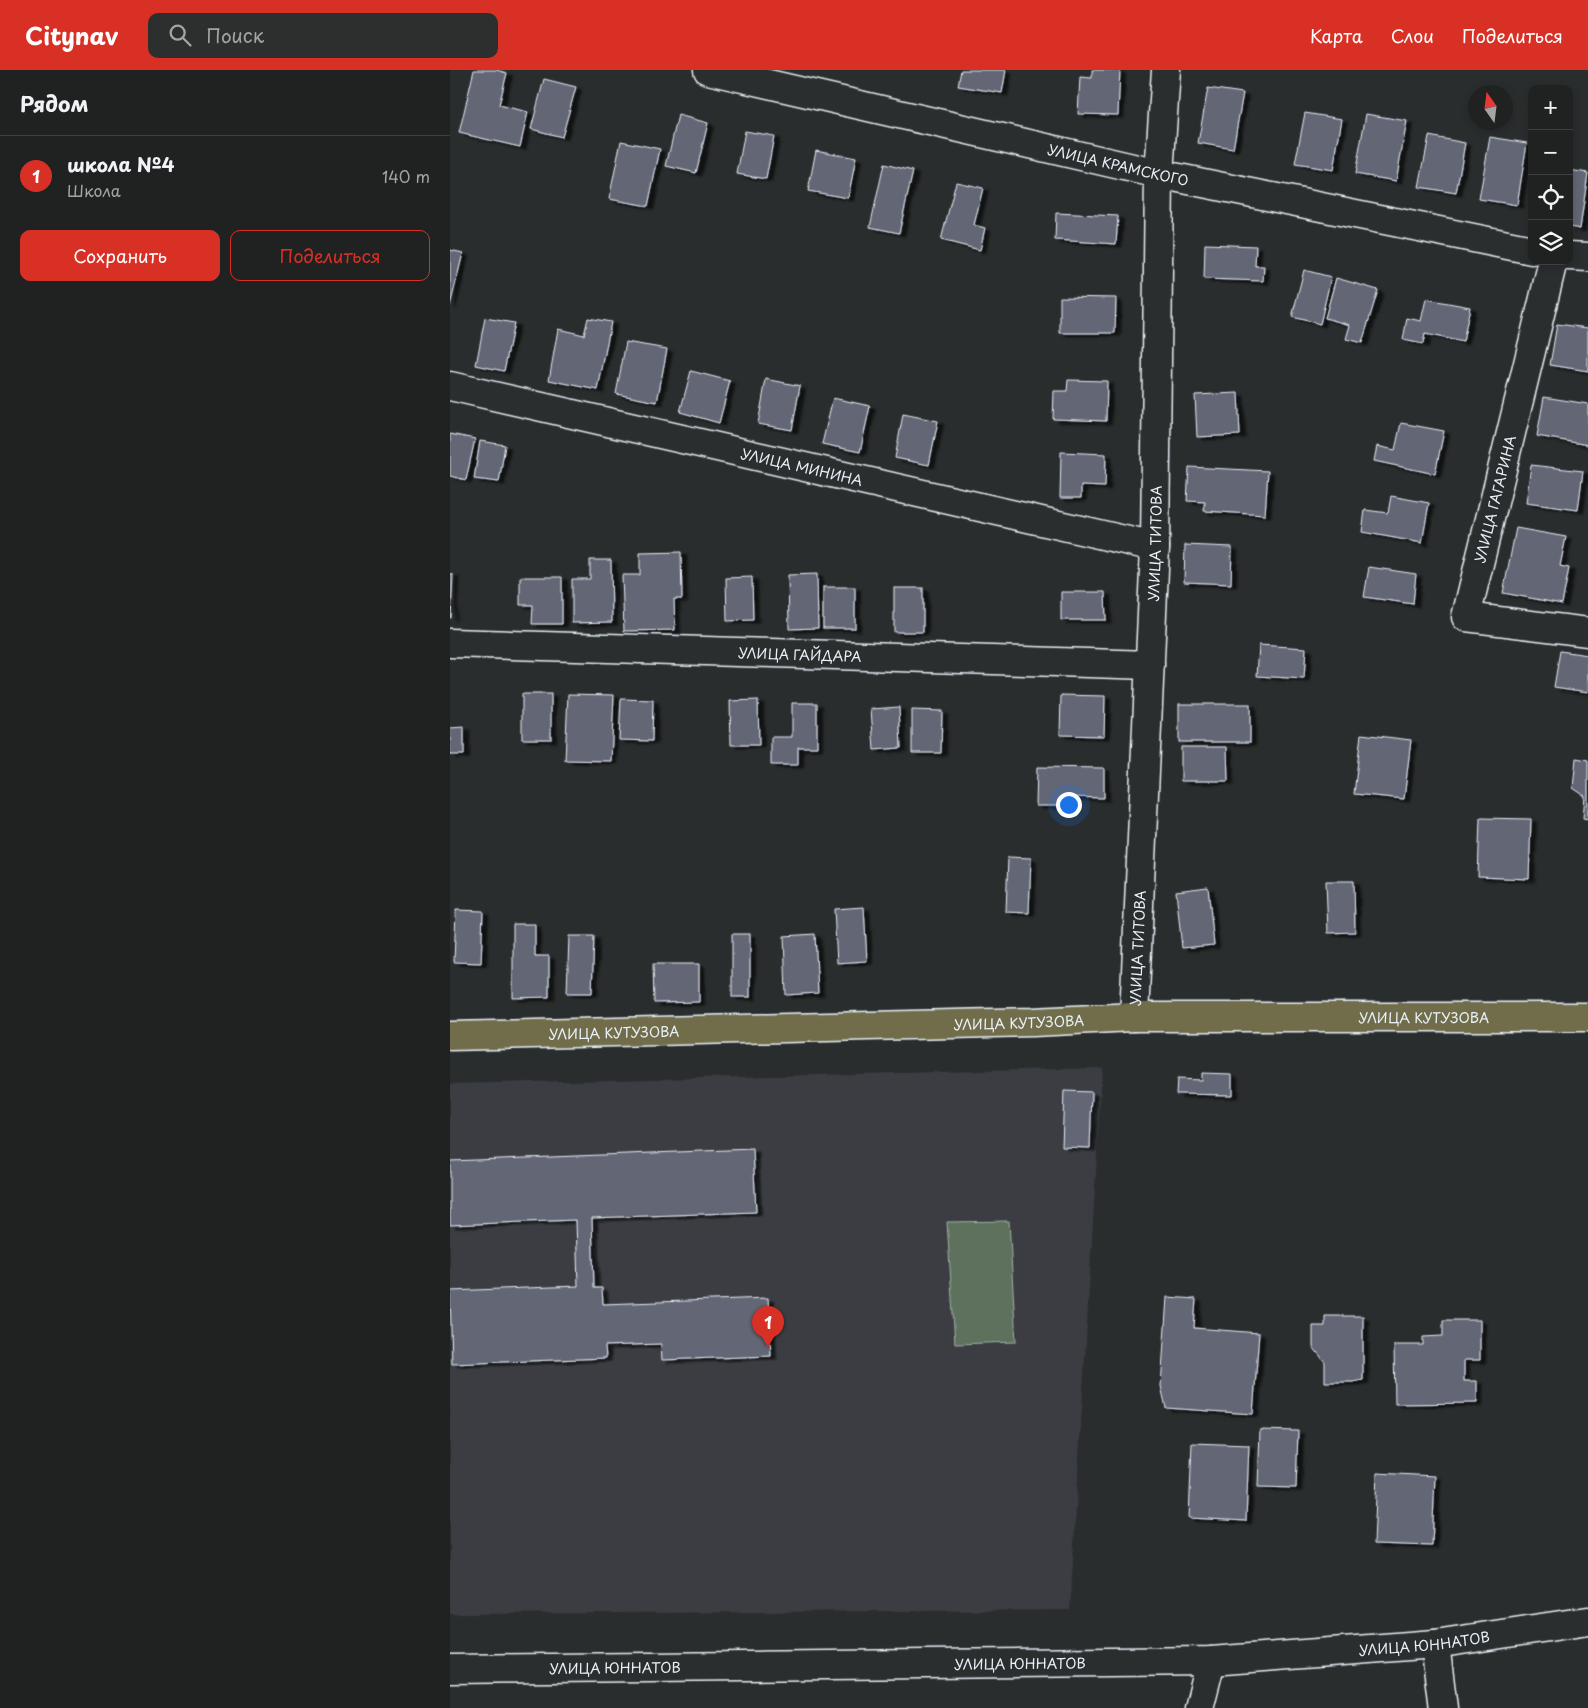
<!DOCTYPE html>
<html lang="ru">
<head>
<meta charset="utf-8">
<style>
	:root { --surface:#202222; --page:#2d2f2f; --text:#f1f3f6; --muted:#a2a4a5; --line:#3d3f40; --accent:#d93025 }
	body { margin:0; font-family:"Playpen Sans",sans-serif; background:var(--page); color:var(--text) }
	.controls { position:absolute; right:15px; top:15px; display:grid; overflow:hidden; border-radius:10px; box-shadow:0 2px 8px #0003 }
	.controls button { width:45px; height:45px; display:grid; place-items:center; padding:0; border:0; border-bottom:1px solid var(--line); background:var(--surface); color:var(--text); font:25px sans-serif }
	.compass { position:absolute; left:1018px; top:15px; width:45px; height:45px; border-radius:50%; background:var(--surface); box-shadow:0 2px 8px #0003; rotate:346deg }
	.you { position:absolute; left:618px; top:734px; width:18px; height:18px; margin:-12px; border:4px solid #fff; border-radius:50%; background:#1a73e8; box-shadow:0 0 0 8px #1a73e833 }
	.badge { display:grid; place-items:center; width:32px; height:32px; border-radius:50%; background:var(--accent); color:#fff; font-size:16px; font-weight:700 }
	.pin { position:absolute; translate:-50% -41px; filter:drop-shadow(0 1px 2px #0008) }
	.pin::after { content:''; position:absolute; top:26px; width:18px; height:15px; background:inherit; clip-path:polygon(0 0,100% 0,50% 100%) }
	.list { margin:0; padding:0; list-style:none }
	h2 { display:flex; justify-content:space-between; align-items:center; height:65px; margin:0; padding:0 20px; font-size:21px }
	h2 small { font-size:16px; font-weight:400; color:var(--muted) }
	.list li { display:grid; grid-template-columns:32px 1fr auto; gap:15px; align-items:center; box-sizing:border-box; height:80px; padding:0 20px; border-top:1px solid var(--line) }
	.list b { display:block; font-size:19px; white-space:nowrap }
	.list p { margin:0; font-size:16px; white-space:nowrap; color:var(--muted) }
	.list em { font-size:16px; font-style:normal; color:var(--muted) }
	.actions { display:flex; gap:10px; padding:15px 20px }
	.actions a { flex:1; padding:11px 0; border:1px solid var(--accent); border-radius:10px; text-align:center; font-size:18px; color:var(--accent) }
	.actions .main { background:var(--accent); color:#fff }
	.icon { flex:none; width:28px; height:28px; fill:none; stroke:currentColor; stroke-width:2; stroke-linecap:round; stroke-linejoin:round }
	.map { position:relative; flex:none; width:1138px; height:1638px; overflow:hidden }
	header { display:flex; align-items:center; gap:30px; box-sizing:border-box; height:70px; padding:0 25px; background:var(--accent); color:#fff }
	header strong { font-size:24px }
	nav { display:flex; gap:28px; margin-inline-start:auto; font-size:18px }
	.search { width:350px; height:45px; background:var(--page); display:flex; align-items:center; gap:12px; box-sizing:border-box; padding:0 18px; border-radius:10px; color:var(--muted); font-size:19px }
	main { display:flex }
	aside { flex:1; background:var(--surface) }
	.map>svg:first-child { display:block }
	.built { fill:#3b3e43 }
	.green { fill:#5d715b; stroke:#a2b1aa }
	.building { fill:#646675; stroke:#e8f1f8; filter:url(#shadow) }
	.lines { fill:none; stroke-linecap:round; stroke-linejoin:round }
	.minor-casing { stroke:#e8f1f8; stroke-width:31 }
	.major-casing { stroke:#e8f1f8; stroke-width:31 }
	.minor { stroke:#2a2d2e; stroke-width:28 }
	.major { stroke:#716d4b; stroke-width:28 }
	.labels { text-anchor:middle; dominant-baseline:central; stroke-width:4.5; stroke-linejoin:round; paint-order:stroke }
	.street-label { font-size:14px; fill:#e8f1f8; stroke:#2a2d2e }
</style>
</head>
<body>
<header>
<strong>Citynav</strong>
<div class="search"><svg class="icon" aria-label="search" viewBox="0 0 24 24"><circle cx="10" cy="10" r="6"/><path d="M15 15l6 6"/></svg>Поиск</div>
<nav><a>Карта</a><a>Слои</a><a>Поделиться</a></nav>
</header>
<main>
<aside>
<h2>Рядом<small></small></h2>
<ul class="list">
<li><span class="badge">1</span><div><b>школа №4</b><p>Школа</p></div><em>140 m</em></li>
</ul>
<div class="actions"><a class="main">Сохранить</a><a>Поделиться</a></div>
</aside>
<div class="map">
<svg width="1138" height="1638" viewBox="0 0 1138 1638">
	<defs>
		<filter id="shadow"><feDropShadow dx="5.5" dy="3" stdDeviation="1" flood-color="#0009"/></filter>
	</defs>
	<rect width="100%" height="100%" fill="#2a2d2e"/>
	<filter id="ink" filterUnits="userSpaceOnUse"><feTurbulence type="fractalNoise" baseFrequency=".02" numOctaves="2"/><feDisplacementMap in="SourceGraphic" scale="10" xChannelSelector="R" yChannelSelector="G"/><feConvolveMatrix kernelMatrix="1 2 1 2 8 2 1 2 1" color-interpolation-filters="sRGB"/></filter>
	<g filter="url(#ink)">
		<polygon class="built" points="652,998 620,1540 0,1544 0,1014"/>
		<polygon class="green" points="559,1151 566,1272 505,1274 497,1152"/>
		<g class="building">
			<polygon points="24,0 46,0 57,3 49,35 78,42 70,77 9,63"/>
			<polygon points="511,0 556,0 552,23 508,16"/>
			<polygon points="642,0 670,0 668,45 628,44 630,7 642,8"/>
			<polygon points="94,9 126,17 112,67 81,59"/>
			<polygon points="758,18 793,23 783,79 748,73"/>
			<polygon points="855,43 892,49 883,100 845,94"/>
			<polygon points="916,44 957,51 946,111 905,104"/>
			<polygon points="228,45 258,53 246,103 216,96"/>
			<polygon points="295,61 324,66 316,109 287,104"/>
			<polygon points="979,66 1015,73 1006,123 969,117"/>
			<polygon points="1040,67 1077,73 1067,135 1029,129"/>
			<polygon points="171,71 210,79 198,136 159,129"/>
			<polygon points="366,80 406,88 398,128 358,121"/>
			<polygon points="434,94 463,101 449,163 420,157"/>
			<polygon points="1119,100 1138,103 1130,159 1119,157"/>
			<polygon points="506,112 533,118 524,155 535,158 530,180 491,170"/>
			<polygon points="606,143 668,146 666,174 605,170"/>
			<polygon points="755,174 806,176 805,196 814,196 813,211 754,209"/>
			<polygon points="0,180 13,183 0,236"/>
			<polygon points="854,200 881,207 870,254 842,247"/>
			<polygon points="886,208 928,220 912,273 896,269 900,255 875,248"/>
			<polygon points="610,227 666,228 665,263 610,263"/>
			<polygon points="976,229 1020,237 1013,272 975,264 973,274 953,270 957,248 971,251"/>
			<polygon points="35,248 64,253 54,301 26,295"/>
			<polygon points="138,248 161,252 148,320 99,310 108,259 134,265"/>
			<polygon points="1107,254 1138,258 1138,301 1100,295"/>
			<polygon points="176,272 217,279 207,332 166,324"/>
			<polygon points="241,301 280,311 269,353 230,342"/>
			<polygon points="316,309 350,316 342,360 308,354"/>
			<polygon points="618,310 657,311 656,351 603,349 604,321 617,321"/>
			<polygon points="788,323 790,365 747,367 745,325"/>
			<polygon points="1094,327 1138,334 1138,375 1087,366"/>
			<polygon points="383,328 420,336 410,382 372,374"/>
			<polygon points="453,344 488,351 479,395 445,388"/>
			<polygon points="951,353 994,361 985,404 924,391 927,376 945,380"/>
			<polygon points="0,364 25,369 16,410 0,406"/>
			<polygon points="30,371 55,375 49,412 24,409"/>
			<polygon points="611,382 656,384 655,417 631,416 631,428 610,428"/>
			<polygon points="1081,395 1133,401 1128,440 1076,433"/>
			<polygon points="739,397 818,401 815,445 754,441 755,432 737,431"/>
			<polygon points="941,426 979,433 972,473 912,462 915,440 938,443"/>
			<polygon points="1066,458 1116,467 1110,496 1119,498 1112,534 1053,523"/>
			<polygon points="735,475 782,477 781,514 734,512"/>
			<polygon points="231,482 232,529 224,529 225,560 174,561 172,505 190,505 190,483"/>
			<polygon points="140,490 161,490 162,552 122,553 122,509 140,509"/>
			<polygon points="919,497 966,504 963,534 914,527"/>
			<polygon points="0,504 3,504 1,548 0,548"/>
			<polygon points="367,504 368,558 339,559 338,505"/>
			<polygon points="70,507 112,507 112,554 82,554 83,535 70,535"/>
			<polygon points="302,507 303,550 277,551 276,508"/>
			<rect x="373" y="517" width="32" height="41"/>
			<rect x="444" y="518" width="29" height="44"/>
			<polygon points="611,522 655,522 656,550 611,550"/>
			<polygon points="809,575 856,578 854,609 807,606"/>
			<polygon points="1110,581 1138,585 1138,622 1104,617"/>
			<rect x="72" y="624" width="29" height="45"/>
			<polygon points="118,624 164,625 161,691 115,690"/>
			<polygon points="611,625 655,626 654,666 610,665"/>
			<polygon points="171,629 203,630 202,671 169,670"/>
			<polygon points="308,630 309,675 281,675 280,631"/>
			<polygon points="342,633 367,633 367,677 348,677 348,695 321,695 321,667 342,667"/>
			<rect x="729" y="634" width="71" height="38"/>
			<polygon points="449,637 451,678 424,680 421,639"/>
			<polygon points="462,640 492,641 491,683 462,683"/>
			<polygon points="14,657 14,685 0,685 0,658"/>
			<polygon points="911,664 961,670 954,729 904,724"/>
			<polygon points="731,677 777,677 778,711 731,711"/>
			<polygon points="1126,688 1138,690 1138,749 1133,748 1135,726 1123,718"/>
			<polygon points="587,697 654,698 654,728 617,727 617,736 586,736"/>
			<polygon points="1030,748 1081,749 1079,809 1028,807"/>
			<polygon points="558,787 581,788 579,843 556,842"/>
			<polygon points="876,811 904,811 905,862 878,863"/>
			<polygon points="758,817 764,875 732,878 726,821"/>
			<polygon points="414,837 417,891 387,893 384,839"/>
			<polygon points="6,840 33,841 31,893 4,892"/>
			<polygon points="63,854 85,854 85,886 99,886 99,927 63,928"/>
			<rect x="282" y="864" width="18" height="63"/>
			<polygon points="365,864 368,923 336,925 334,866"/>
			<polygon points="119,866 144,866 142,923 117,923"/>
			<polygon points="203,894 249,894 249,932 204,933"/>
			<polygon points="751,1003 782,1004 782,1025 726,1024 727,1009 751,1010"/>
			<polygon points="614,1021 642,1022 640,1078 612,1077"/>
			<polygon points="303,1079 306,1142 142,1148 144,1218 152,1218 153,1234 318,1228 321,1286 212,1290 211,1274 155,1276 156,1288 2,1294 0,1221 128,1216 126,1150 0,1155 0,1091"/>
			<polygon points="717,1227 746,1229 744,1258 809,1263 803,1344 716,1338 711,1316"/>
			<polygon points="875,1246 913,1246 913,1310 903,1312 875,1312 875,1292 863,1277 863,1256 875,1256"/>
			<polygon points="993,1250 1030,1250 1030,1290 1014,1290 1014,1311 1027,1311 1027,1333 945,1334 944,1275 973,1275 973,1267 993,1266"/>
			<polygon points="810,1360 848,1361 846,1418 808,1417"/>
			<polygon points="742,1373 799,1375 796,1451 739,1448"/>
			<polygon points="927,1403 985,1406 982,1476 924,1474"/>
		</g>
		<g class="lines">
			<g class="minor-casing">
				<g id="minor">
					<path id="s1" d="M258,0L709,104L1082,180"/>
					<polyline points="1119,186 1138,187"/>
					<polyline points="1103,191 1016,547 1138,562"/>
					<path id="s2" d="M0,316L705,477"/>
					<path id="s3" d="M0,573L700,595"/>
					<path id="s4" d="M684,947L705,477L709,104L716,0"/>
					<polyline points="985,1574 993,1638"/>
					<path id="s5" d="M0,1599L761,1591L985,1574L1138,1551"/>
					<polyline points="749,1638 761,1591"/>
				</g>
			</g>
			<g class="major-casing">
				<g id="major">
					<path id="s6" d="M0,966L583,952L684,947H1138"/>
				</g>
			</g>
			<use href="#minor" class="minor"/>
			<use href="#major" class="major"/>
		</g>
	</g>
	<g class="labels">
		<g class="street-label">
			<text stroke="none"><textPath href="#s1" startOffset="421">УЛИЦА КРАМСКОГО</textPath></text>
			<text stroke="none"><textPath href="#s2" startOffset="361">УЛИЦА МИНИНА</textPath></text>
			<text transform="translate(1045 429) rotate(-76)">УЛИЦА ГАГАРИНА</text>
			<text stroke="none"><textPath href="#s4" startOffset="474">УЛИЦА ТИТОВА</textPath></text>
			<text stroke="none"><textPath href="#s3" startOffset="350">УЛИЦА ГАЙДАРА</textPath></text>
			<text stroke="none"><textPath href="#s4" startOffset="69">УЛИЦА ТИТОВА</textPath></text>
			<text stroke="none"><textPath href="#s6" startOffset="974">УЛИЦА КУТУЗОВА</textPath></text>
			<text stroke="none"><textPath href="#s6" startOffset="569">УЛИЦА КУТУЗОВА</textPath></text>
			<text stroke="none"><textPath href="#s6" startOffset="164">УЛИЦА КУТУЗОВА</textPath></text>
			<text stroke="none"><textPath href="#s5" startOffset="975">УЛИЦА ЮННАТОВ</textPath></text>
			<text stroke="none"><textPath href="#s5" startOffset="570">УЛИЦА ЮННАТОВ</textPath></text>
			<text stroke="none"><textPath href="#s5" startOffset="165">УЛИЦА ЮННАТОВ</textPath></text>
		</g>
	</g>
</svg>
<div class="controls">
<button>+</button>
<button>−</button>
<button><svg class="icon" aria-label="locate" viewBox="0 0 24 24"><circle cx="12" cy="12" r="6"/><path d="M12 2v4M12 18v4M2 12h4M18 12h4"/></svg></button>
<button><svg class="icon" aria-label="layers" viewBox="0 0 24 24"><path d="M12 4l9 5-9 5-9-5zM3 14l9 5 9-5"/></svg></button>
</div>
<svg class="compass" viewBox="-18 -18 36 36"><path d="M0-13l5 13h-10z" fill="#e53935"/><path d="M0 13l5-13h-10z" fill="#a2a4a5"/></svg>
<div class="you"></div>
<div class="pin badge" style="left:318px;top:1277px">1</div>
</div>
</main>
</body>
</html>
